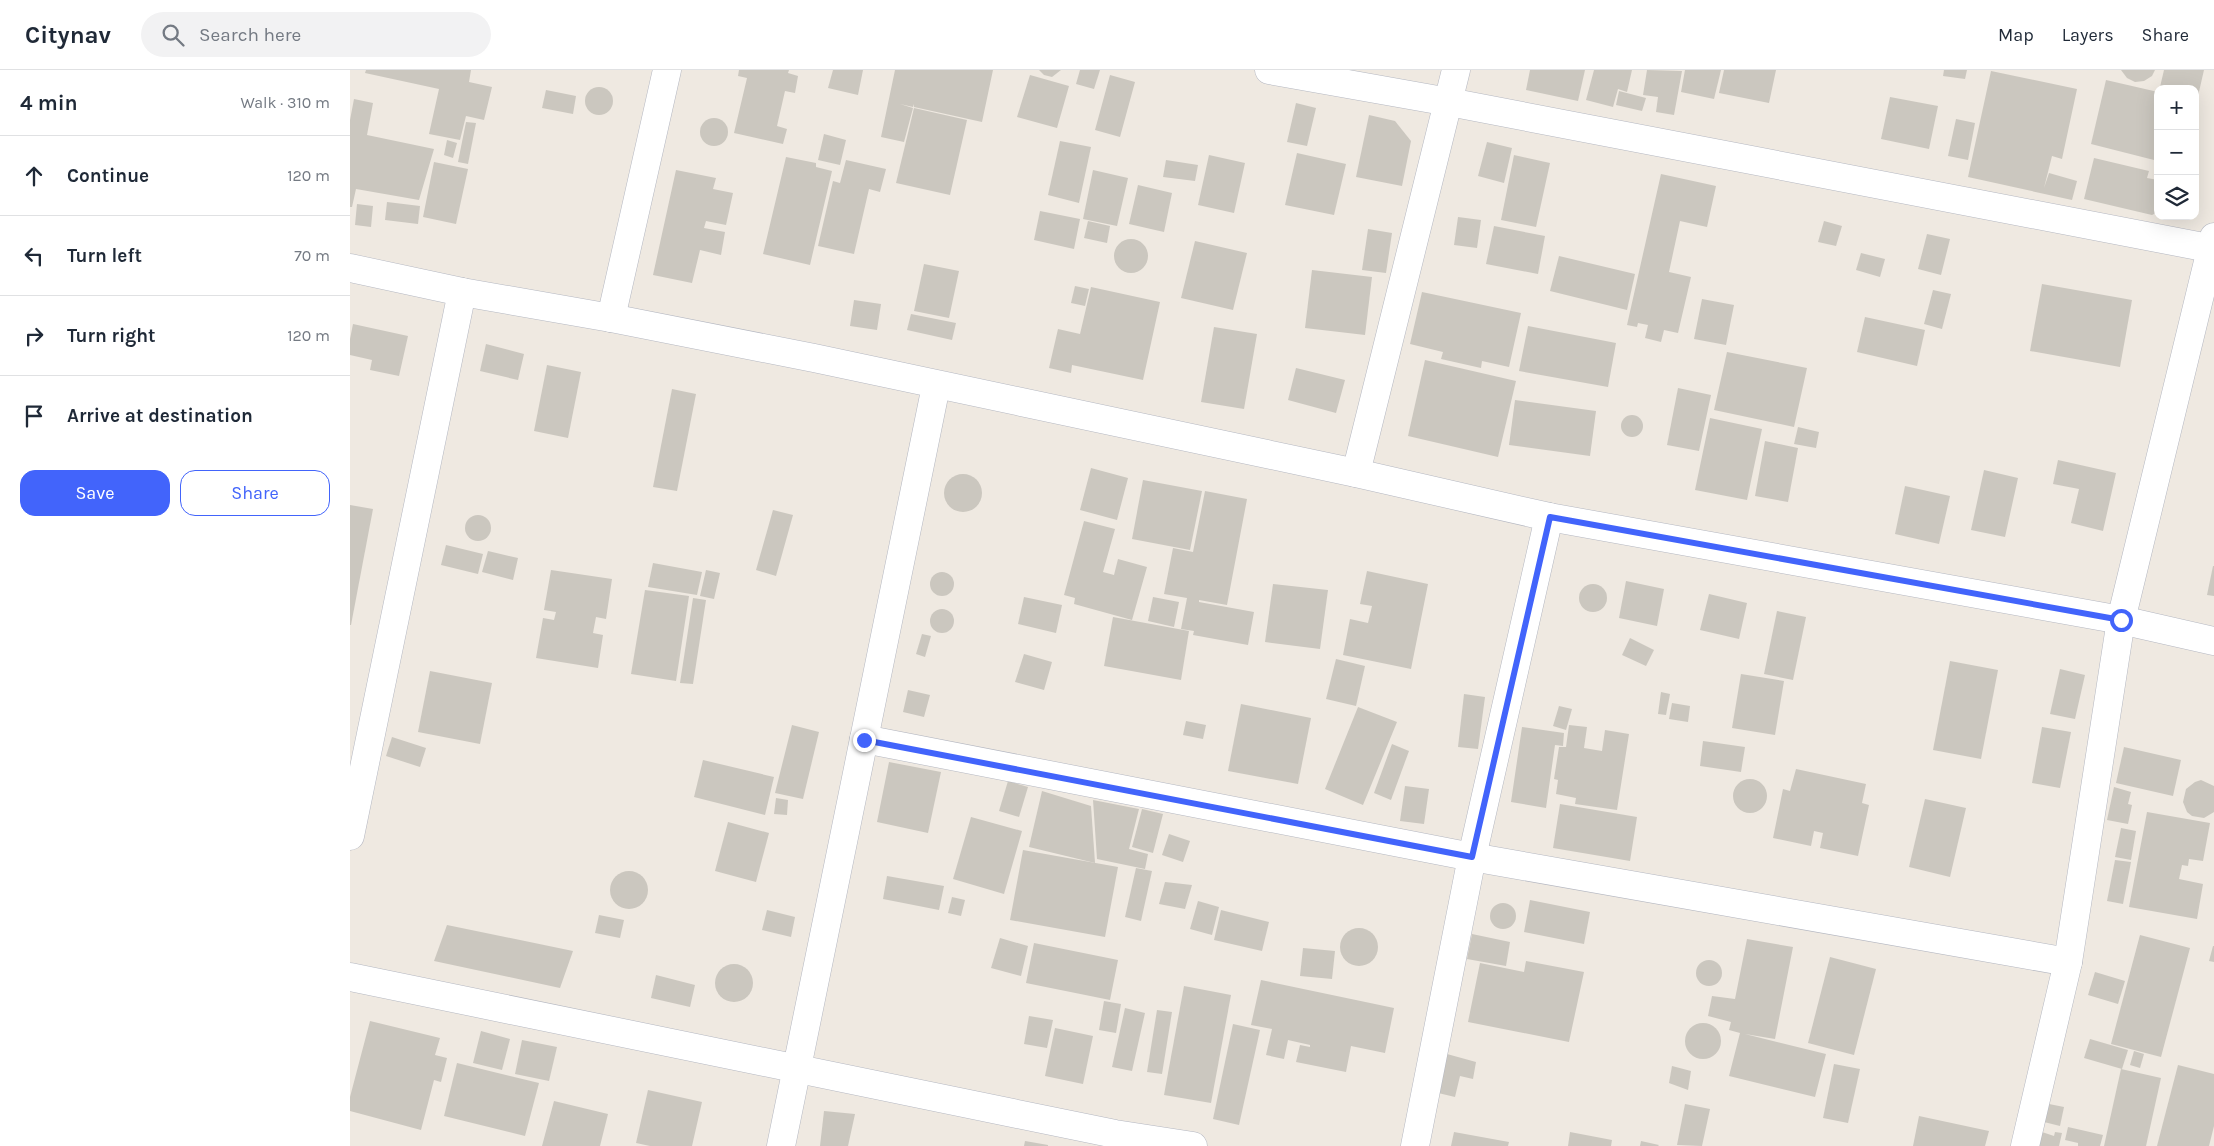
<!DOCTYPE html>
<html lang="en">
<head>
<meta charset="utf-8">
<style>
	:root { --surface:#fff; --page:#f2f2f3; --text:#1f2937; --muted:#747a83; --line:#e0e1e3; --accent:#4264fb }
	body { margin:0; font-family:Karla,sans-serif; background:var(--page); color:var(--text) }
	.controls { position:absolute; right:15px; top:15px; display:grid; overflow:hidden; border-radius:10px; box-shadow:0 5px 20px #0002 }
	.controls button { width:45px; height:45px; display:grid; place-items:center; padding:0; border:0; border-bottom:1px solid var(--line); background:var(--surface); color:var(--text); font:25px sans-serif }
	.stop { position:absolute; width:15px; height:15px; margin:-11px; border:4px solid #4264fb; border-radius:50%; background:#fff }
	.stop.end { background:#4264fb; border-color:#fff; box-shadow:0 1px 5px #0008 }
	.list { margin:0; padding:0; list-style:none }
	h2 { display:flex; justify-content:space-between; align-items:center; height:65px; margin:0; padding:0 20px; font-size:21px }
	h2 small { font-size:16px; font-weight:400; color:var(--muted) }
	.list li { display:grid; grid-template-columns:32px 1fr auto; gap:15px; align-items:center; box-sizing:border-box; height:80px; padding:0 20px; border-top:1px solid var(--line) }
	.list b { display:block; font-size:19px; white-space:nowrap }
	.list em { font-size:16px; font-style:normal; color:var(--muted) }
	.actions { display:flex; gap:10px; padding:15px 20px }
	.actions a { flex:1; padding:11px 0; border:1px solid var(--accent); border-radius:15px; text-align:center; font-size:18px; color:var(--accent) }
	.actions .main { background:var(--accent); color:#fff }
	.icon { flex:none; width:28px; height:28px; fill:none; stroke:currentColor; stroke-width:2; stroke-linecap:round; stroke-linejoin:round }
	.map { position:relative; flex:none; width:1864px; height:1076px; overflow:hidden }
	header { display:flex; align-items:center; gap:30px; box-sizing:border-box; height:70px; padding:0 25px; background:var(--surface); border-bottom:1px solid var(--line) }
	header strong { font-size:24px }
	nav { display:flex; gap:28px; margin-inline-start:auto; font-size:18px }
	.search { width:350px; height:45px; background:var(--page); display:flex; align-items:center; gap:12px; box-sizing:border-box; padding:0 18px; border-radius:28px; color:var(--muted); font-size:19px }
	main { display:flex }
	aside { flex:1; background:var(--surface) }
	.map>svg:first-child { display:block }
	.building { fill:#cbc7bf }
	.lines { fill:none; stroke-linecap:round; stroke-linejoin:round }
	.street-casing { stroke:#b4b7c1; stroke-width:29 }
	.street { stroke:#fff; stroke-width:28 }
	.route { stroke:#4264fb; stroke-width:6 }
</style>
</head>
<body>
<header>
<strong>Citynav</strong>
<div class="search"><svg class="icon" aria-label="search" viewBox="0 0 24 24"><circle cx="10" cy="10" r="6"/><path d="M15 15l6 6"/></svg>Search here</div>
<nav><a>Map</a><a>Layers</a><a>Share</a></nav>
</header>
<main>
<aside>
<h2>4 min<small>Walk · 310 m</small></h2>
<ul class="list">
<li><svg class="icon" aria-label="ahead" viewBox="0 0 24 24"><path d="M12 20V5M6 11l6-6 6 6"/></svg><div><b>Continue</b></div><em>120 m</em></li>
<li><svg class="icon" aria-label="left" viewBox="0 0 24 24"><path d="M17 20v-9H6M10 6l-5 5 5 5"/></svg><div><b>Turn left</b></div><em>70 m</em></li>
<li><svg class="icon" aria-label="right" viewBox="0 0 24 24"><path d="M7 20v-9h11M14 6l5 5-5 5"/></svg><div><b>Turn right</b></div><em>120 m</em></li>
<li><svg class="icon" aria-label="arrive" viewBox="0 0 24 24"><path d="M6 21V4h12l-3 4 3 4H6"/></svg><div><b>Arrive at destination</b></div></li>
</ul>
<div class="actions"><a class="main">Save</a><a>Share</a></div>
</aside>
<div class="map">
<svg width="1864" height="1076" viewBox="0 0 1864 1076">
	<rect width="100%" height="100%" fill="#efe9e1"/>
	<g class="building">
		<polygon points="16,0 121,0 119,12 142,17 134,50 116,46 110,70 79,64 89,19 15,3"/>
		<polygon points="389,0 439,0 438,3 448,6 445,23 435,21 427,56 437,59 433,74 384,63 397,8 388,6"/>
		<polygon points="483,0 513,0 508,25 478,18"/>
		<polygon points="545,0 643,0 632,52 564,37 564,34 563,37 550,34 563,38 554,72 531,67"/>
		<polygon points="689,0 711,0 702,7 694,5"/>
		<polygon points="730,0 750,0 744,19 726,14"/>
		<polygon points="1180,0 1235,0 1228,31 1176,20"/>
		<polygon points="1244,0 1282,0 1277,22 1268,19 1263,37 1236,30"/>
		<polygon points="1297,0 1332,1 1324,45 1306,42 1308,27 1293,25"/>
		<polygon points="1335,0 1371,0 1364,29 1331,22"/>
		<polygon points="1374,0 1426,0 1419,33 1369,23"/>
		<polygon points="1594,0 1617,0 1615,9 1593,6"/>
		<polygon points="1771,0 1805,0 1802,6 1794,11 1785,12 1777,8"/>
		<polygon points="1814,0 1854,0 1848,26 1845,25 1845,19 1810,17"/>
		<polygon points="1641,1 1727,19 1712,89 1702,86 1694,118 1699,103 1727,111 1722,130 1618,107"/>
		<polygon points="680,5 719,16 707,58 667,47"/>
		<polygon points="760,5 785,12 770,67 745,60"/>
		<polygon points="1756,10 1808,22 1808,76 1804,90 1741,74"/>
		<circle cx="249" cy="31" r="14"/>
		<polygon points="196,20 226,26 223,44 192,38"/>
		<polygon points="1269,21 1296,28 1292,41 1266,35"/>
		<polygon points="1540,27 1588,36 1579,79 1531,69"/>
		<polygon points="4,29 23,33 17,65 84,79 69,130 6,119 2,137 0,137 0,50"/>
		<polygon points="946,33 966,38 957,76 937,72"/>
		<polygon points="564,38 617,50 600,125 546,113"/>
		<polygon points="1019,45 1045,51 1061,71 1052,116 1006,107"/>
		<circle cx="364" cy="62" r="14"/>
		<polygon points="1606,49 1625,53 1618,90 1598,86"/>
		<polygon points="116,52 126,53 118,94 108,92"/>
		<polygon points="474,64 496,70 490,95 468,90"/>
		<polygon points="97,70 107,73 103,88 94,85"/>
		<polygon points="710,71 741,77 729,133 698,125"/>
		<polygon points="1137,72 1162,78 1154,113 1128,106"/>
		<polygon points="947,83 996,94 984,145 935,135"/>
		<polygon points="859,85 895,93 884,143 848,135"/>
		<polygon points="1164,85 1200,93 1186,157 1151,150"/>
		<polygon points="436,87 466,93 466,97 482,101 460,195 413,184"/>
		<polygon points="1744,88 1799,101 1797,108 1808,110 1808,142 1802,145 1734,129"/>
		<polygon points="496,90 536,99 530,122 519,119 504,184 468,176 483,111 490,113"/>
		<polygon points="816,90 848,95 845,111 813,107"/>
		<polygon points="84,92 118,99 106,154 73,147"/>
		<polygon points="326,100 366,108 363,119 383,123 376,155 356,151 354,158 375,162 371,185 350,180 342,213 303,205"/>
		<polygon points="743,100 778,108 767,156 733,149"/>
		<polygon points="1311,104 1366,116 1357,157 1330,151 1319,202 1341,207 1328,263 1314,260 1311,272 1295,268 1298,255 1288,253 1287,257 1277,255"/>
		<polygon points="788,115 822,123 814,162 779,154"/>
		<polygon points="37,132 70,136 68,154 35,150"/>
		<polygon points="7,134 23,136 21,157 5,155"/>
		<polygon points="690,141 730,149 724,179 684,170"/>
		<polygon points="1108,147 1131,150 1127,178 1104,175"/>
		<polygon points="738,151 760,156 757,173 734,168"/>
		<polygon points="1474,151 1492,156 1486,176 1468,172"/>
		<polygon points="1144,156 1195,166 1188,204 1136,194"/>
		<polygon points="1018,159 1042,163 1036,203 1012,200"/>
		<polygon points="1577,164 1600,169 1591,205 1568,199"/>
		<circle cx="781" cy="186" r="17"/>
		<polygon points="845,171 897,183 883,240 831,228"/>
		<polygon points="1511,183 1535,189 1530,207 1506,200"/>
		<polygon points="1209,186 1285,204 1277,240 1200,221"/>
		<polygon points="574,194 609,201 599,248 564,241"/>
		<polygon points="962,200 1022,207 1015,265 955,258"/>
		<polygon points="1692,214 1782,230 1770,297 1680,281"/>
		<polygon points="725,216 739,219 735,236 721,233"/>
		<polygon points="741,217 810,232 793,310 722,295 721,303 699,298 708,259 730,264"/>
		<polygon points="1583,220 1601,224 1592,259 1574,254"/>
		<polygon points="1072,222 1171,243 1159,297 1132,291 1131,298 1091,289 1093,282 1060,274"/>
		<polygon points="1352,229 1384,235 1376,275 1344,269"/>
		<polygon points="504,230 531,234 527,260 500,256"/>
		<polygon points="561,244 606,253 602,270 557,260"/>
		<polygon points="1515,247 1575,260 1567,296 1507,282"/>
		<polygon points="3,254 58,266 49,306 20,300 22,290 0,285 0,269"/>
		<polygon points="1178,256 1266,273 1258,317 1169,301"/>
		<polygon points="864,257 907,264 894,339 851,332"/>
		<polygon points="136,274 174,284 168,310 130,301"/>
		<polygon points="1377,282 1457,298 1444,357 1364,340"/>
		<polygon points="1075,290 1166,311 1148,387 1058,366"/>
		<polygon points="197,295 231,302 218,368 184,361"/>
		<polygon points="946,298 995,310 986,343 938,330"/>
		<polygon points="1328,318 1361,325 1349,381 1317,375"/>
		<polygon points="322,319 346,324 327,421 303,417"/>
		<polygon points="1165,330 1246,341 1240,386 1159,375"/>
		<circle cx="1282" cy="356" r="11"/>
		<polygon points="1360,348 1412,359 1397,430 1345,420"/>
		<polygon points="1448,357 1469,362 1466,378 1444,374"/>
		<polygon points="1415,371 1448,378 1438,432 1405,426"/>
		<polygon points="1708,390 1766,403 1753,461 1721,453 1729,419 1703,414"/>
		<polygon points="741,398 778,408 767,450 730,440"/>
		<polygon points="1634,400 1668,408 1655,467 1621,460"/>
		<circle cx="613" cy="423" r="19"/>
		<polygon points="793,410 852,421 840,480 782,469"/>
		<polygon points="1555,416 1600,426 1589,474 1545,464"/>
		<polygon points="855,421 897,429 877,535 849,530 849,532 904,542 898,575 843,565 844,561 831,559 837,528 814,524 823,478 843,482"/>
		<polygon points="0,435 23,439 1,555 0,555"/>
		<polygon points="423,440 443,445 426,506 406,500"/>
		<circle cx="128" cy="458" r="13"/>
		<polygon points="734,451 765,459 753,502 764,505 768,489 797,497 782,550 724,534 725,528 714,525"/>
		<polygon points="96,475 133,484 128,504 91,495"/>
		<polygon points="138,481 168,488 163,510 132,502"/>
		<polygon points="303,493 352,502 347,525 298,517"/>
		<polygon points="1863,496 1864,496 1864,526 1857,525"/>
		<polygon points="201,500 262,509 256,549 246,547 243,563 253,565 248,598 186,588 193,548 204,550 206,542 194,540"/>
		<polygon points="356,500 370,503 364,529 350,526"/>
		<polygon points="1017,501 1078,514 1061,599 993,585 1000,549 1018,553 1022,536 1010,534"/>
		<circle cx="592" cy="514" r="12"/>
		<polygon points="1276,511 1314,519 1307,556 1269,548"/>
		<polygon points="923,514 978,520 970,579 915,572"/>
		<circle cx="1243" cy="528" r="14"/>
		<polygon points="295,520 339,526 326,611 281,604"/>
		<polygon points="1359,524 1397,533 1389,569 1350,560"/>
		<polygon points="674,527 712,535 706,563 668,554"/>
		<polygon points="803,527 829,532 824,557 798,551"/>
		<polygon points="343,528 356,530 343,614 330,613"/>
		<circle cx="592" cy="551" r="12"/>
		<polygon points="1427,541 1456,547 1443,610 1414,604"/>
		<polygon points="763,547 839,561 831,610 754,596"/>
		<polygon points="572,564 581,566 575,587 566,584"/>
		<polygon points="1280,568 1304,580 1296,596 1272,585"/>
		<polygon points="674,584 702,592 694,620 665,612"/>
		<polygon points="986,589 1015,596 1006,636 976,629"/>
		<polygon points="1600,591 1648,600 1631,689 1583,680"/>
		<polygon points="1710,599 1735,605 1725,649 1700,644"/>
		<polygon points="80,601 142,613 130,674 68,662"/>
		<polygon points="1391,604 1434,611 1425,665 1382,658"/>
		<polygon points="558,620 580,625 574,647 553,642"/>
		<polygon points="1311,622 1320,624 1316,645 1308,644"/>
		<polygon points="1114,624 1135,627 1128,679 1108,677"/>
		<polygon points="1322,633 1340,636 1338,652 1319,649"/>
		<polygon points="891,634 961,648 948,714 878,701"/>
		<polygon points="1209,636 1222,639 1216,660 1203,656"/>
		<polygon points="1008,637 1047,652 1013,735 975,719"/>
		<polygon points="836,651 856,655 853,669 833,665"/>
		<polygon points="442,655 469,662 453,729 425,723"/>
		<polygon points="1219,655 1237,657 1234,678 1252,681 1255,660 1279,664 1267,740 1225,734 1226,728 1206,724 1208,710 1204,709 1209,677 1216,677"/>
		<polygon points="1172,657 1214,663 1213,676 1205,675 1196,738 1161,732"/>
		<polygon points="1692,657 1721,662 1710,718 1682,713"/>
		<polygon points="42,667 76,678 70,697 36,686"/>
		<polygon points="1353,671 1395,677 1391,702 1350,696"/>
		<polygon points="1042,674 1059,681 1041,730 1024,723"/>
		<polygon points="1774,677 1831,690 1823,726 1766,713"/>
		<polygon points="353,690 424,707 415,745 344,727"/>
		<polygon points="539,692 591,702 578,763 527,752"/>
		<polygon points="1446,699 1516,714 1512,733 1519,735 1508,786 1470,778 1473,763 1464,761 1461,776 1423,768 1433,719 1440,721"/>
		<circle cx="1400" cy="726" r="17"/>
		<polygon points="1851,710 1864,716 1864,742 1854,748 1842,746 1837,742 1833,732 1836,719 1845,712"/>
		<polygon points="658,711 678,717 669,747 649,741"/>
		<polygon points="1055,716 1079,719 1074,754 1050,751"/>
		<polygon points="1764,717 1781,722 1778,734 1782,735 1778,754 1757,750"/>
		<polygon points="692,721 741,736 745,793 679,777"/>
		<polygon points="426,728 438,730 437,745 424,744"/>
		<polygon points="1575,729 1616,738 1600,807 1559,797"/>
		<polygon points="743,730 789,739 779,779 798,784 795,799 747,789"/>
		<polygon points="1210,734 1287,747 1280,791 1203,778"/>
		<polygon points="792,739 813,744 803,783 782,777"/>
		<polygon points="1797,742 1860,753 1853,791 1839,789 1838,796 1832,795 1829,809 1853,814 1847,849 1779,837"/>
		<polygon points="621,747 672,761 654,824 603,809"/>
		<polygon points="378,752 419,763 406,812 365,801"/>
		<polygon points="1771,758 1786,761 1781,790 1765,787"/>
		<polygon points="819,764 840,771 833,792 812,785"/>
		<polygon points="673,780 768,797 755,867 660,850"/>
		<polygon points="1765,790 1781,792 1773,834 1757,831"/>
		<polygon points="786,798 802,801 791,851 775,847"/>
		<circle cx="279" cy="820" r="19"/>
		<polygon points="537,806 594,816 589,840 533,829"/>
		<polygon points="815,812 842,815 835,839 809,834"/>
		<polygon points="602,827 615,830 611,846 598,843"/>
		<polygon points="1180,830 1240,842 1234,874 1174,862"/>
		<polygon points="848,831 869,837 862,865 840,859"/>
		<circle cx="1153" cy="846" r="13"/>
		<polygon points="417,840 445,847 441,867 412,860"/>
		<polygon points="871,840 919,852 912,881 864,870"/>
		<polygon points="249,845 274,850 270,868 245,863"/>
		<polygon points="97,855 223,881 210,918 84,891"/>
		<circle cx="1009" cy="877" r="19"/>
		<polygon points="1122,864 1160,872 1156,896 1117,889"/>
		<polygon points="1790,865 1840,878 1811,987 1761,974"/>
		<polygon points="650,868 678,876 671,906 641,898"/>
		<polygon points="1397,869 1443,877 1425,969 1395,964 1476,984 1465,1027 1379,1006 1390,963 1379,960 1381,952 1358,946 1362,926 1385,929"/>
		<polygon points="684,873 768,890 760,930 676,913"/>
		<polygon points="1863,876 1864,876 1864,892 1859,891"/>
		<polygon points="953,878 985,881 982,909 950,906"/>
		<polygon points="1480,887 1526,899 1504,985 1458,973"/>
		<circle cx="1359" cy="903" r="13"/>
		<polygon points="1176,891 1234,902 1219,972 1118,952 1130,893 1174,902"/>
		<circle cx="384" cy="913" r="19"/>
		<polygon points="1745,902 1775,911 1768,934 1738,925"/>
		<polygon points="306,905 345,915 340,937 301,928"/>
		<polygon points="911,910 1044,938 1035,983 1001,976 996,1002 946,992 950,975 960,977 960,975 938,970 934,989 916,985 922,959 901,955"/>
		<polygon points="834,916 881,925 861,1033 814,1025"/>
		<polygon points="754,931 771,934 766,963 749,960"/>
		<polygon points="775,938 795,943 782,1001 762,997"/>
		<polygon points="807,940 822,942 812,1004 797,1002"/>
		<polygon points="679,946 703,950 697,978 674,974"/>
		<polygon points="20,951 90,968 85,985 97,988 91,1012 84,1010 71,1060 0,1041 0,1027"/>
		<circle cx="1353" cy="971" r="18"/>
		<polygon points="883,954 910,960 889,1055 863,1049"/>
		<polygon points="705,958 743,966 733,1014 695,1006"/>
		<polygon points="131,961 160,969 152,1000 123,993"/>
		<polygon points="1740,969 1778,980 1772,999 1734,988"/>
		<polygon points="172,970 207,977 199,1011 165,1004"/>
		<polygon points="1784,981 1794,984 1790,998 1780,995"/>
		<polygon points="1097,984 1126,992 1123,1009 1110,1006 1105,1027 1084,1022"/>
		<polygon points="107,993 189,1013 175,1066 94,1046"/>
		<polygon points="1484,994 1510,999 1498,1053 1473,1048"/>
		<polygon points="1828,995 1864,1004 1864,1056 1859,1076 1807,1076"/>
		<polygon points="1322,996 1341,1001 1338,1020 1319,1013"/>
		<polygon points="1771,999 1811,1008 1796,1076 1754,1076"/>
		<polygon points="298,1020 352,1032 342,1076 300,1076 286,1073"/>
		<polygon points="204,1031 258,1044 250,1076 192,1076"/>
		<polygon points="1694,1033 1714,1037 1710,1056 1690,1051"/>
		<polygon points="1335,1034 1360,1039 1352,1076 1327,1075"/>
		<polygon points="474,1041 505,1044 498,1076 470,1076"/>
		<polygon points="1569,1046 1639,1061 1635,1076 1563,1076"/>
		<polygon points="1718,1057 1753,1065 1750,1076 1728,1076 1728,1073 1715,1070"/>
		<polygon points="1104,1062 1159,1072 1158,1076 1101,1076"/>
		<polygon points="1220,1062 1262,1070 1261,1076 1218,1076"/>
		<polygon points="1692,1062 1704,1066 1705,1062 1712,1063 1709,1076 1688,1076"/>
		<polygon points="675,1071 698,1075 698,1076 674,1076"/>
		<polygon points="1291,1071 1309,1075 1308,1076 1290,1076"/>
	</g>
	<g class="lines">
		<g class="street-casing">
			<g id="street">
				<polyline points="919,0 1099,32 1864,179"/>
				<polyline points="0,198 112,222 261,248 464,288 1006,403 1199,447 1771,550 1864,571"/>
				<polyline points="261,248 317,0"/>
				<polyline points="1006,403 1106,0"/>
				<polyline points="514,669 1122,787 1718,892"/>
				<polyline points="0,766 112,222"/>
				<polyline points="0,907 765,1064 843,1076"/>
				<polyline points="431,1076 586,316"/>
				<polyline points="1065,1076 1122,787 1199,447"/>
				<polyline points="1675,1076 1718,892 1771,550 1864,167"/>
			</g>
		</g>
		<use href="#street" class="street"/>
	</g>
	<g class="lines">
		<polyline class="route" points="514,670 1122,787 1200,447 1771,550"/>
	</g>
</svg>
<div class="controls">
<button>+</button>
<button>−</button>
<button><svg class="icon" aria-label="layers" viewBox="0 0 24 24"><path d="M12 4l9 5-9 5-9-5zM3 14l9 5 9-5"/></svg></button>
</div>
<div class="stop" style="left:1771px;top:550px"></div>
<div class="stop end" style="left:514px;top:670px"></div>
</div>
</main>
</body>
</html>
